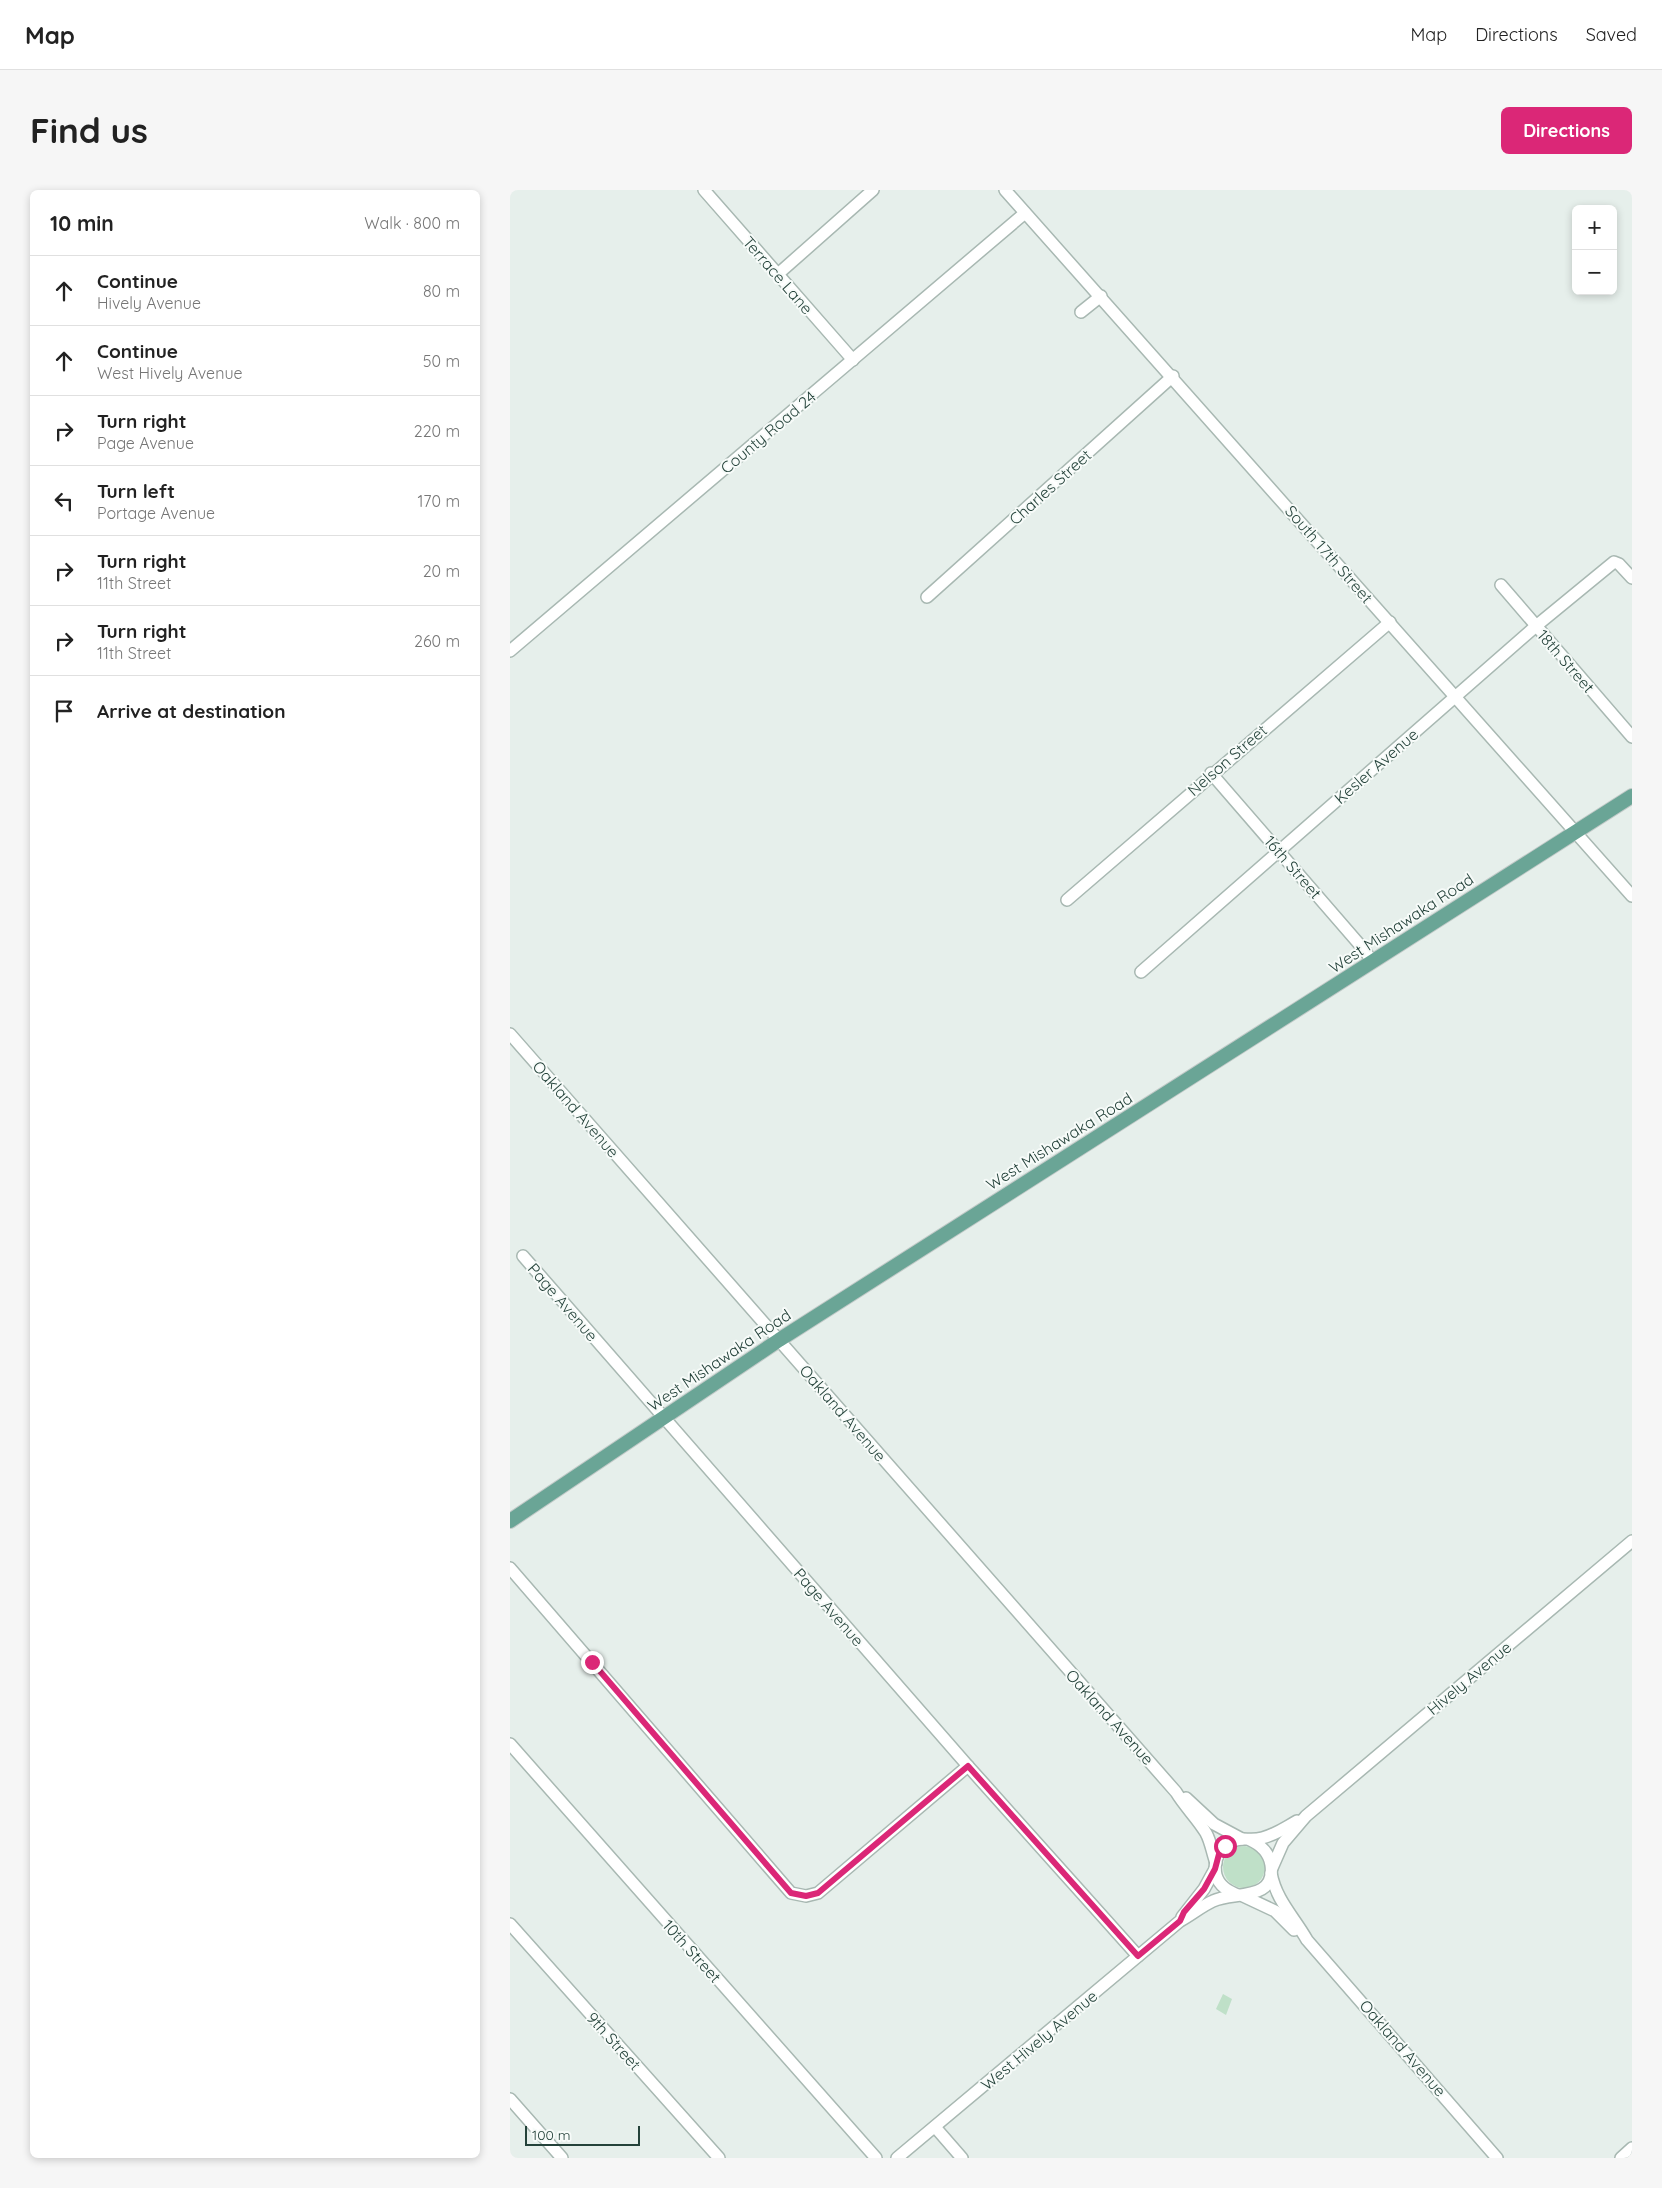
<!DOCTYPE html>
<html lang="en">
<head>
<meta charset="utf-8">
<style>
	:root { --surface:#fff; --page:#f6f6f6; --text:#222; --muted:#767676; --line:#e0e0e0; --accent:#db2777 }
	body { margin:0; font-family:Quicksand,sans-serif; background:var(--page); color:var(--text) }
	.controls { position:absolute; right:15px; top:15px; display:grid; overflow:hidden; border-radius:8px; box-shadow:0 2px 8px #0003 }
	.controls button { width:45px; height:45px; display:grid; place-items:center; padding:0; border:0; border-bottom:1px solid var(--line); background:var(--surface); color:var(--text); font:25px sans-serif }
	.scale { position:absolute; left:15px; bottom:12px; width:115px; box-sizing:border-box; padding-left:5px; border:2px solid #24423a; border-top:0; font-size:14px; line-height:18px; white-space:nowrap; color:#24423a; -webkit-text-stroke:4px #f7fbf9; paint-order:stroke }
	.stop { position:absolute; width:15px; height:15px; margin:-11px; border:4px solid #db2777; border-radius:50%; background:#fff }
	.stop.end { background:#db2777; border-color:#fff; box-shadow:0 1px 5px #0008 }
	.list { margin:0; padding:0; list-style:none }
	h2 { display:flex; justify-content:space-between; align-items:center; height:65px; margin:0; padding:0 20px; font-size:21px }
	h2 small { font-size:16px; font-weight:400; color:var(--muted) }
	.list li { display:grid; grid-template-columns:32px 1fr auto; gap:15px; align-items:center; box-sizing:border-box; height:70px; padding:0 20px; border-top:1px solid var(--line) }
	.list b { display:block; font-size:19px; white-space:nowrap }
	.list p { margin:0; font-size:16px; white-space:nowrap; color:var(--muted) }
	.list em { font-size:16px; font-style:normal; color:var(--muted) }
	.icon { flex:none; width:28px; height:28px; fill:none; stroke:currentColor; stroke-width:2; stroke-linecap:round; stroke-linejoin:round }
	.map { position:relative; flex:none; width:1122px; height:1968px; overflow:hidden; border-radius:8px }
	header { display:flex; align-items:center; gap:30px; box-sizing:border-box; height:70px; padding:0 25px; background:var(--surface); border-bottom:1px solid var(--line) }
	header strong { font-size:24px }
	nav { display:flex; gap:28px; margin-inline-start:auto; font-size:18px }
	.intro { display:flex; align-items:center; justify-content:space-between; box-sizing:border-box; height:120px; padding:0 30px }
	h1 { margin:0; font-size:35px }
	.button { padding:12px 22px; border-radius:8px; background:var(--accent); color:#fff; font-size:18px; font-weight:700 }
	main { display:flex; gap:30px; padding:0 30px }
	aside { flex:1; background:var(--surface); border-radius:8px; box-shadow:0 2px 8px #0003 }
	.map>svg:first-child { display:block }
	.green { fill:#bfe0c8 }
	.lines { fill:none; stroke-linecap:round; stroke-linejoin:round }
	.minor-casing { stroke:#a8b8b2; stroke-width:14 }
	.major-casing { stroke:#c2cac8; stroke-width:16 }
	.minor { stroke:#fff; stroke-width:11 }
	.major { stroke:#6aa596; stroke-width:14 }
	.route { stroke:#db2777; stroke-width:6 }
	.labels { text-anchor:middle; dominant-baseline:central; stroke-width:4; stroke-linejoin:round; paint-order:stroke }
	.street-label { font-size:16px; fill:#24423a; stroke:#f7fbf9 }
</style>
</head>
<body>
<header>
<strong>Map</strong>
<nav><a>Map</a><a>Directions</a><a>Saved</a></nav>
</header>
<div class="intro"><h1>Find us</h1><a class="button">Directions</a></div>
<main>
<aside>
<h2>10 min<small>Walk · 800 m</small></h2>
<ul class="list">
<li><svg class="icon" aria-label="ahead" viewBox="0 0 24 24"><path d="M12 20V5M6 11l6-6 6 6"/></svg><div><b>Continue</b><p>Hively Avenue</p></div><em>80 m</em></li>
<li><svg class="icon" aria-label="ahead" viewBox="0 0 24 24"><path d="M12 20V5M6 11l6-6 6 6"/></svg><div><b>Continue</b><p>West Hively Avenue</p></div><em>50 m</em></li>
<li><svg class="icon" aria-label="right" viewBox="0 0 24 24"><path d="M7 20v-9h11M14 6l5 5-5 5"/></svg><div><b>Turn right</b><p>Page Avenue</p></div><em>220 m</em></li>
<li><svg class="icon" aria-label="left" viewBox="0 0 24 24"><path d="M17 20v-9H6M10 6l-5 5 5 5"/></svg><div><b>Turn left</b><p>Portage Avenue</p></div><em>170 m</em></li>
<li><svg class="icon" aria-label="right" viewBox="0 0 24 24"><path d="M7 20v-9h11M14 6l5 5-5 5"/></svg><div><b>Turn right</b><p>11th Street</p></div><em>20 m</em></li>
<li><svg class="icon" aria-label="right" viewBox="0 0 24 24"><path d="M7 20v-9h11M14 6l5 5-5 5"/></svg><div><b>Turn right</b><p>11th Street</p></div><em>260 m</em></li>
<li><svg class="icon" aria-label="arrive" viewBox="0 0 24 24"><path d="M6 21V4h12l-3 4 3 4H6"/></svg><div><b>Arrive at destination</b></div></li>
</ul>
</aside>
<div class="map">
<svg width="1122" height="1968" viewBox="0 0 1122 1968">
	<rect width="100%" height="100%" fill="#e6efeb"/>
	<g class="green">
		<circle cx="734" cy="1677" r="21"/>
		<polygon points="713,1804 722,1809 716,1825 706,1819"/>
	</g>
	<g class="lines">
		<g class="minor-casing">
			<g id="minor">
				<polyline points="194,0 343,170"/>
				<polyline points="495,0 1122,706"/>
				<polyline points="268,84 363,0"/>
				<polyline points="571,122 591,106"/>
				<polyline points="991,395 1122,547"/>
				<polyline points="417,407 663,186"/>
				<polyline points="0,461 515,23"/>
				<polyline points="701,583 856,762 862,772"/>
				<polyline points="557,710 880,432"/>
				<polyline points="631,782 1026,436 1104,372 1109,374 1122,388"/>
				<path d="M0,844L666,1602C675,1617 687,1628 696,1643C701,1652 702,1662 706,1673"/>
				<polyline points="13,1066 458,1576 628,1766"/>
				<polyline points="0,1378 281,1703 296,1706 308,1703 458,1576"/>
				<polyline points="0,1554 366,1968"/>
				<polyline points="676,1608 704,1634 732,1649"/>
				<polyline points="762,1678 773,1653 796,1626 1122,1351"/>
				<path d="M761,1683C766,1710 784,1727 797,1750L987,1968"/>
				<path d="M728,1705C718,1701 709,1696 706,1685C702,1667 714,1650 733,1649C739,1649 745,1650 752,1648C765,1645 776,1637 787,1631"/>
				<polyline points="733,1706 765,1721 784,1740"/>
				<polyline points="672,1727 694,1699 705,1679"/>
				<polyline points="0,1734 209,1968"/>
				<polyline points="0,1909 52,1968"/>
				<polyline points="425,1937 452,1968"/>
				<path d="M387,1968L670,1731C681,1725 692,1716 703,1711C723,1701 766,1712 761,1675C759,1662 751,1655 740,1650"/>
				<polyline points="1111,1968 1122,1958"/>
			</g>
		</g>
		<g class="major-casing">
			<polyline id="major" points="0,1331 269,1150 1122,606"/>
		</g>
		<use href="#minor" class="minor"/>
		<use href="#major" class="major"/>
	</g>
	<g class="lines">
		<polyline class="route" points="82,1472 281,1703 296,1706 308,1703 458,1576 628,1766 670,1731 674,1722 694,1699 705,1679 709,1664 715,1656"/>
	</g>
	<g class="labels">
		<g class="street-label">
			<text transform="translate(268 85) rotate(49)">Terrace Lane</text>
			<text transform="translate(258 242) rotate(-40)">County Road 24</text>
			<text transform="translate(540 297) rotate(-42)">Charles Street</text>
			<text transform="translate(819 364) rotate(49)">South 17th Street</text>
			<text transform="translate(1056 471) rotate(49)">18th Street</text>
			<text transform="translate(717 570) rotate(-41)">Nelson Street</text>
			<text transform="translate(866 576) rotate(-41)">Kesler Avenue</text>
			<text transform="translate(783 677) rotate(49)">16th Street</text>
			<text transform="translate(891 733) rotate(-33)">West Mishawaka Road</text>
			<text transform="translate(66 919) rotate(49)">Oakland Avenue</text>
			<text transform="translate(549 951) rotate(-32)">West Mishawaka Road</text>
			<text transform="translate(53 1112) rotate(49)">Page Avenue</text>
			<text transform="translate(209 1170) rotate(-34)">West Mishawaka Road</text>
			<text transform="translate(333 1223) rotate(49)">Oakland Avenue</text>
			<text transform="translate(319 1417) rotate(49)">Page Avenue</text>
			<text transform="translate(959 1488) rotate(-40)">Hively Avenue</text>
			<text transform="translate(600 1527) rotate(48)">Oakland Avenue</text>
			<text transform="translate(182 1761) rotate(48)">10th Street</text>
			<text transform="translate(529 1850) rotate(-40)">West Hively Avenue</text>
			<text transform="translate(104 1851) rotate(48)">9th Street</text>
			<text transform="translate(893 1858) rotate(49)">Oakland Avenue</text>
		</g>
	</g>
</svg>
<div class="controls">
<button>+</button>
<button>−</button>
</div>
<div class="scale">100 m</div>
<div class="stop" style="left:715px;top:1656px"></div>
<div class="stop end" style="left:82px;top:1472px"></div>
</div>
</main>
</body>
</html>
